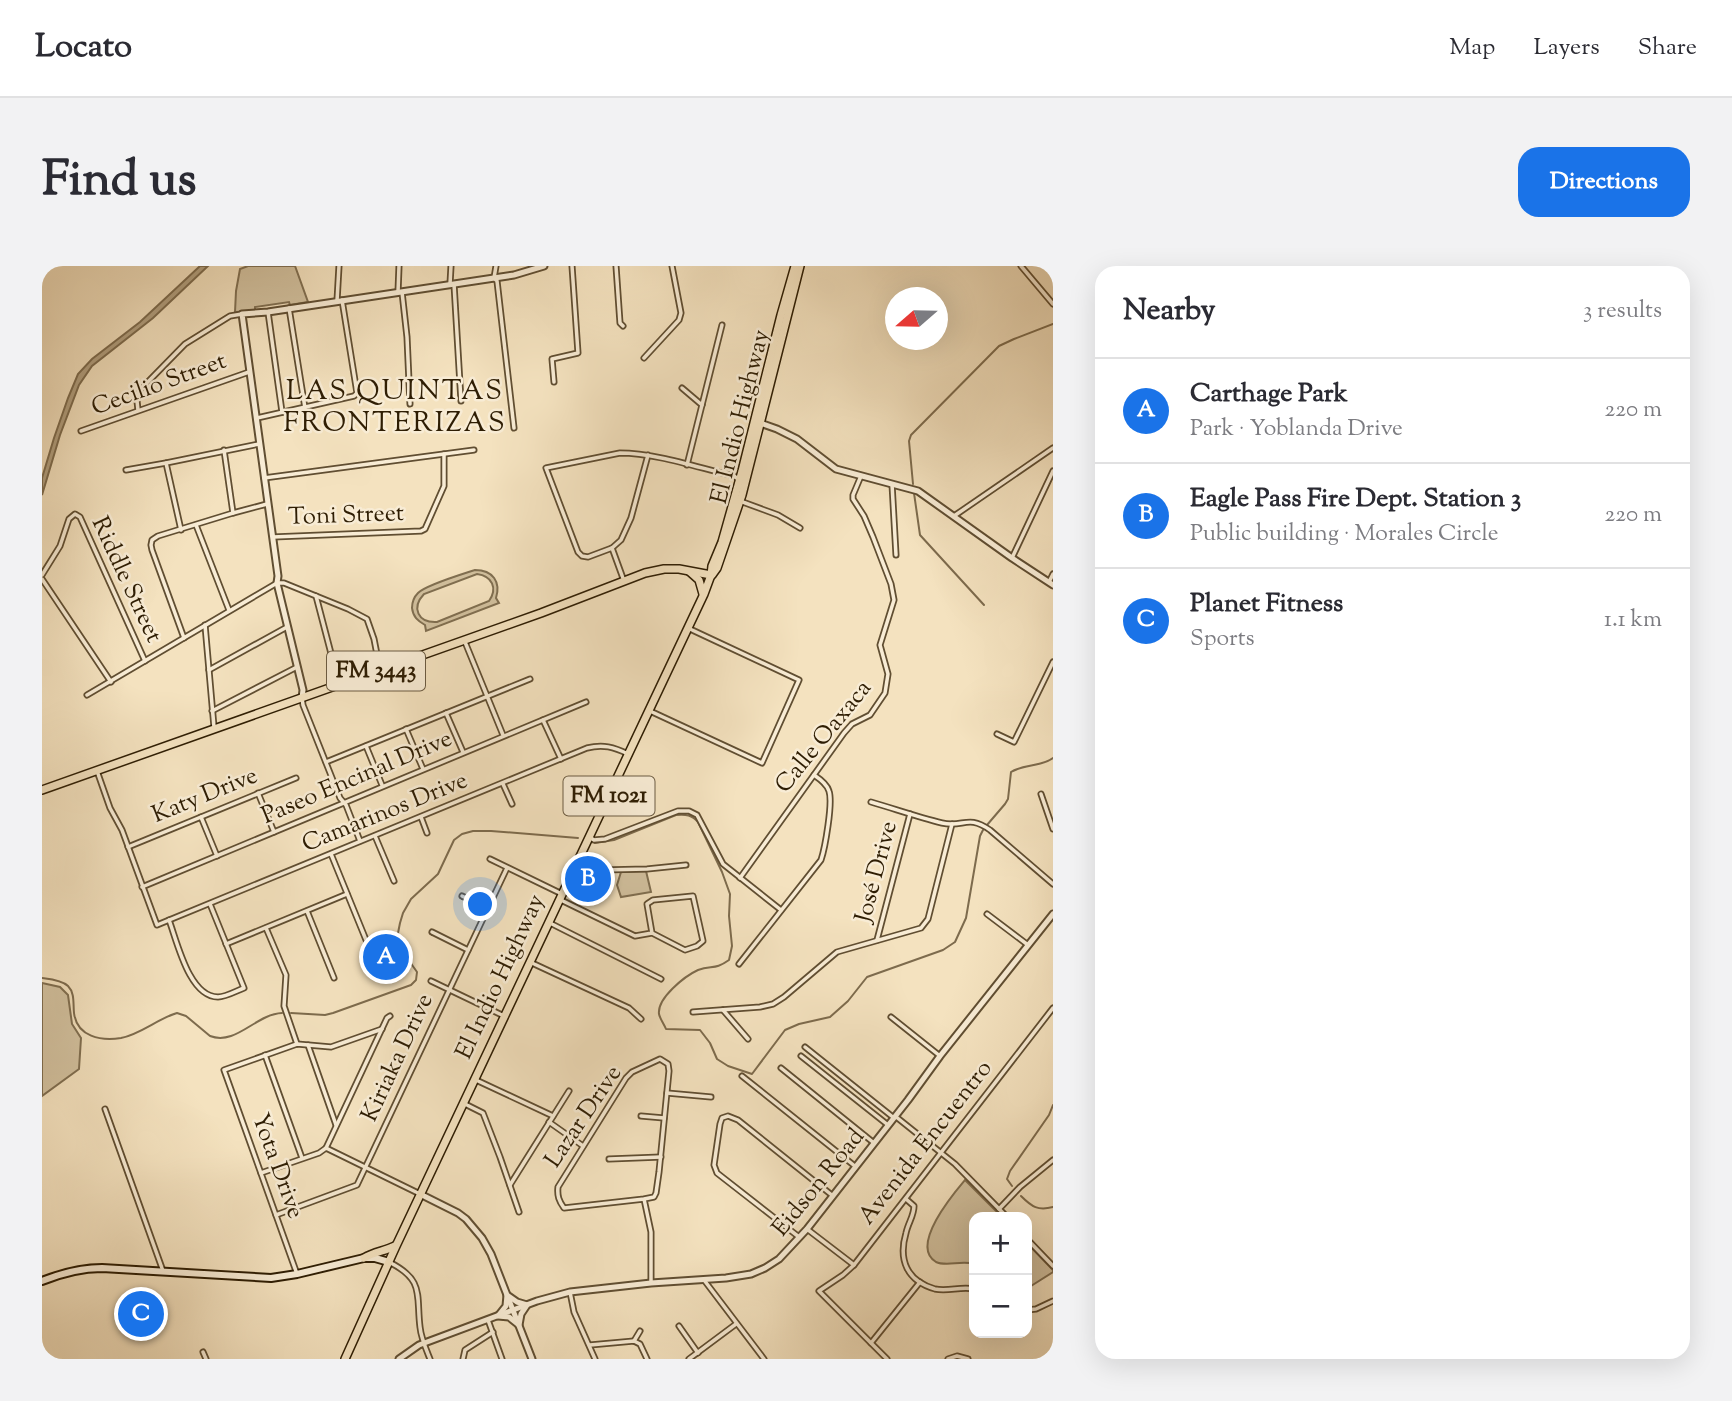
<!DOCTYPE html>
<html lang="en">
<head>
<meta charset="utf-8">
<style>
	:root { --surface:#fff; --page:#f2f2f3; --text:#2b2b33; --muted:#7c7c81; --line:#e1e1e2; --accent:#1a73e8 }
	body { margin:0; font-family:"Sorts Mill Goudy",serif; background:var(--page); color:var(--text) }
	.controls { position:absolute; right:21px; bottom:21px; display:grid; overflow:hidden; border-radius:14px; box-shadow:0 7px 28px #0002 }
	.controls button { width:63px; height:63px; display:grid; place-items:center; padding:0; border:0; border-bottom:2px solid var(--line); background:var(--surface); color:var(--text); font:35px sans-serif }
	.compass { position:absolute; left:843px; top:21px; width:63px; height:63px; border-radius:50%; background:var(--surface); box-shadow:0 7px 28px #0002; rotate:250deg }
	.you { position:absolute; left:439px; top:639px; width:24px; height:24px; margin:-18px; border:5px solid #fff; border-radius:50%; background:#1a73e8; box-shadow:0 0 0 10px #1a73e833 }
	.badge { display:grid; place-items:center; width:46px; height:46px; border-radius:50%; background:var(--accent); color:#fff; font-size:23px; font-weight:700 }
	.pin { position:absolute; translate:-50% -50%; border:4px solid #fff; box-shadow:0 2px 7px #0006 }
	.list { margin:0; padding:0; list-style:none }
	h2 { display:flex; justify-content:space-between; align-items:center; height:91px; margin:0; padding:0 28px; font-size:30px }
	h2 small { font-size:23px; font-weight:400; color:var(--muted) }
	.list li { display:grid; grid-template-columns:46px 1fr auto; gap:21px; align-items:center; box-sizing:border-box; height:105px; padding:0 28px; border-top:2px solid var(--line) }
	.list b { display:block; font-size:26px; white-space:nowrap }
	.list p { margin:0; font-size:23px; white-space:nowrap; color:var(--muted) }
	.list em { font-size:23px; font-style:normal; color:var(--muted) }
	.map { position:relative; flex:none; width:1011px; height:1093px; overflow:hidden; border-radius:21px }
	header { display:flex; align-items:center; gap:42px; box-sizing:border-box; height:98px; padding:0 35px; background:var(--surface); border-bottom:2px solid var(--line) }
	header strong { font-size:33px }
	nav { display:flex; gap:38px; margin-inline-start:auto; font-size:24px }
	.intro { display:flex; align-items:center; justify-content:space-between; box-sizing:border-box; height:168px; padding:0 42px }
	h1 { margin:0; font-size:49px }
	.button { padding:18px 32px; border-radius:21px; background:var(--accent); color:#fff; font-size:24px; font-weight:700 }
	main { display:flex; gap:42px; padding:0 42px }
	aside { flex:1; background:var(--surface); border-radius:21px; box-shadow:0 7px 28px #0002 }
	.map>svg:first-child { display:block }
	.green { fill:#d2c19f; stroke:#806f51; stroke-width:2; fill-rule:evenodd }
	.water { fill:#b19f7f; stroke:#7d6b4d; stroke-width:2 }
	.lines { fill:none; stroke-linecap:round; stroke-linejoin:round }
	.stream { stroke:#7d6b4d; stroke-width:2 }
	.minor-casing { stroke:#604e32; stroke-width:7 }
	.tertiary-casing { stroke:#604e32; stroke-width:9 }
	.secondary-casing { stroke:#2e1d03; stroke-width:10 }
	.primary-casing { stroke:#2e1d03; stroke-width:10 }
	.minor { stroke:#f8ecd5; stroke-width:3.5 }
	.tertiary { stroke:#f8ecd5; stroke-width:5 }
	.secondary { stroke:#f8ecd5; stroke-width:6 }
	.primary { stroke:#f4e2bf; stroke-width:7 }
	.labels { text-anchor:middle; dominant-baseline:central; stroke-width:5; stroke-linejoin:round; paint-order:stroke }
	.shield { fill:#f8ecd5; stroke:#6b5b42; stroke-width:2 }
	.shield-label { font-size:23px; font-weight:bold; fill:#2e1d03 }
	.street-label { font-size:24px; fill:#2e1d03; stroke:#f8ecd5 }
	.quarter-label { font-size:28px; letter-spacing:2px; fill:#2e1d03; stroke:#f8ecd5 }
</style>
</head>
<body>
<header>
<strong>Locato</strong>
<nav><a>Map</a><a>Layers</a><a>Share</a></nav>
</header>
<div class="intro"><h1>Find us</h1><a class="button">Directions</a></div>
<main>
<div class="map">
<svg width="1011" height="1093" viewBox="0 0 1011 1093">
	<rect width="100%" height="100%" fill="#f4e2bf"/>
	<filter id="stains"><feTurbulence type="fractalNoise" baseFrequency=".00286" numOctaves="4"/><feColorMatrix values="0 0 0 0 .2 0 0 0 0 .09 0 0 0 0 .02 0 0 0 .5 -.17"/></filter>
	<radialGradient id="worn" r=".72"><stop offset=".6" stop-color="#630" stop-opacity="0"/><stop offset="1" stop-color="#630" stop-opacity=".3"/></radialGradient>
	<g class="green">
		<polygon points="206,0 253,0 266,36 248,39 247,36 213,41 213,45 193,46 194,25 198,3"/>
		<path d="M433,304C451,304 459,316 454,332L457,337L384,365L383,359C376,355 371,351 370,342C370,337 372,331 376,327C384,319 421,308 433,304ZM435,308C450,310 456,322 447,335L395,356C376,357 369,342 382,328Z"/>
		<polygon points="604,605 609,626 579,631 575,619 579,606"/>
		<polygon points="0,717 18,721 26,729 30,758 39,772 37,803 0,830"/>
		<path d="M923,914L960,951H932V998C920,994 904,1001 894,996C867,980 912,927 923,914Z"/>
		<polygon points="985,977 1011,1004 1011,1006 989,1020 985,1019"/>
	</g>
	<polygon class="water" points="158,0 166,0 111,52 50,100 37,119 18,169 0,229 0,212 12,172 26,132 36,108 50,93 98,56"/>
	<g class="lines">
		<g class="stream">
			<polyline points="871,218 867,175 869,169 957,80 972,73 1011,58"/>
			<polyline points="872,227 878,269 942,339"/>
			<path d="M945,559L963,538L966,533L969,506C982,498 999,501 1011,492"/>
			<path d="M553,577L572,574L634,549C644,548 650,549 656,556L680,606L688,628L687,650L690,680L687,694C673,704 670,699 656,704C643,710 615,732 617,748C618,753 622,758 624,763L658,764L668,777L675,793L686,800L710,808L743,764L757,758L788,751L806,735L825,711L901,684L913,676L924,652L938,570L941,564"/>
			<path d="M0,712C8,713 20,714 26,720C33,727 31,738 32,747C35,771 59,775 79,772C99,768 115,753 135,747L144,750L168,770C194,780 214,748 240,747"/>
			<polyline points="249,747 283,749 291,747 369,719 374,714 375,706 363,689 359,680 356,667 358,657 361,647 369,633 396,608 412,574 420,568 431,565 449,565 536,572"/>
			<polyline points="970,920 965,913 968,905 1007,849 1011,839"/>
			<path d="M979,930C990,941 996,945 1011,941"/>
		</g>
		<g class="minor-casing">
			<g id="minor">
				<polyline points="454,0 452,12 455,15 472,162"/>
				<polyline points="574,0 578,57 581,60"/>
				<polyline points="979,0 1011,38"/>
				<polyline points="408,18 409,0"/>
				<polyline points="412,18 419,135"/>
				<polyline points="356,26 357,0"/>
				<polyline points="360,26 365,71 368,138"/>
				<polyline points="295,35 297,0"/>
				<polyline points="247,42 263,142"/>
				<polyline points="226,46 240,146"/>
				<polyline points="602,92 637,54 639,47 630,0"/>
				<polyline points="512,116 510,93 536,87 530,0"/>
				<polyline points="640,122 660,139"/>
				<polyline points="96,144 95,135 98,124 143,78 188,50 200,48"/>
				<polyline points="215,152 312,130 315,127 300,34"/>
				<polyline points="39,165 207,106"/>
				<polyline points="182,184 191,247"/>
				<path d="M606,189L589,252L579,274L570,282L546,291L540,290L536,286L504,202L578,187C614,187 657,202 692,210L696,213"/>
				<polyline points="124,197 139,264"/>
				<polyline points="645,199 680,59"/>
				<polyline points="84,204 124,197 217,178"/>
				<polyline points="222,212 432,184"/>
				<polyline points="850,218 854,289"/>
				<polyline points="698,235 736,249 758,262"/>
				<polyline points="912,250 1011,182"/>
				<polyline points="154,259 187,344"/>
				<polyline points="231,271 379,265 383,263 402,220 402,188"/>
				<polyline points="570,282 582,315"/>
				<polyline points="970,292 1011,205"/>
				<polyline points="0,309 18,280 27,253 33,248 38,251 103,395"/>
				<polyline points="0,313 69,416"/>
				<polyline points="1007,316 1011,308"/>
				<polyline points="274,330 297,418"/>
				<polyline points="163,359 172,461"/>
				<polyline points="142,372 110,284 109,279 110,274 116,270 191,247 225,238"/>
				<polyline points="423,376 461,469"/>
				<polyline points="167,404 245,361"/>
				<polyline points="45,429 235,317 242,317 306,343 325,353 332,373 338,404"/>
				<polyline points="260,432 261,439 298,532 304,539 318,575"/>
				<polyline points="170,445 255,401"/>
				<polyline points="608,445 720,497 757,414 648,363"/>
				<polyline points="404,447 421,486"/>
				<polyline points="501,454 519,493"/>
				<polyline points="364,463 381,503"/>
				<polyline points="955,468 972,476 1011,396"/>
				<polyline points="324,480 340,519"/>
				<polyline points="284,496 488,413"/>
				<path d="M55,505L68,542L80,564L115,659L545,482C561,478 572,481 586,488"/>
				<polyline points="461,518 470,538"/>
				<polyline points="216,527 232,566"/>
				<polyline points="999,528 1011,563"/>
				<path d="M829,536C853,543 876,551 900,557C922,562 925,548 948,564L1011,618"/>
				<polyline points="159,551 175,590"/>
				<polyline points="379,551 385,567"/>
				<polyline points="333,570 352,615"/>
				<polyline points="549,572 552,574 563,573 636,545 647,545 655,549 681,598 739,644"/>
				<polyline points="86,581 254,512"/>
				<polyline points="289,588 333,696"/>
				<polyline points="448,593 520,628"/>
				<polyline points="539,594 560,604 605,603 644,599"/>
				<polyline points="698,612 802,467 810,458 828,449 843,427 846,408 838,379 852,334 849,318 831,271 822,250 811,233 811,229 819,210"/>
				<polyline points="100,621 544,436"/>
				<polyline points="420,630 446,643"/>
				<polyline points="519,634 593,670 610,667 643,684 655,680 661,675 651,630 611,634 605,638 610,667"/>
				<polyline points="265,645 292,712"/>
				<polyline points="945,648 986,679"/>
				<path d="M127,654C135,675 147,731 176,731C184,731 194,725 202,722L168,638"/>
				<polyline points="508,657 619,713"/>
				<polyline points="224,662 244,709 242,740 255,778"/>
				<polyline points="390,666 426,684"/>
				<polyline points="835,674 868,548"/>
				<polyline points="184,678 305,628"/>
				<polyline points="490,697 587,742 599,753"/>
				<path d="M697,698L779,594C783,582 791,537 787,525C785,518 778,513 772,509"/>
				<polyline points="389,715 462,750"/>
				<polyline points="681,744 706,773"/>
				<polyline points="651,746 718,741 731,738 742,731 795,686 879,662 886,653 910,558"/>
				<polyline points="849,751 898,790"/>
				<polyline points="266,779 294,859"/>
				<polyline points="763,781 852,852"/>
				<polyline points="223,789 260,892"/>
				<polyline points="759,790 846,859"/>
				<polyline points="739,802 832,877"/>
				<polyline points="700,810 814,901"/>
				<polyline points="434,814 511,850"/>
				<polyline points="625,827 669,831"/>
				<polyline points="423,838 441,847 458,891 477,946"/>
				<polyline points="63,843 121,1005"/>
				<polyline points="599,850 622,852"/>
				<polyline points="853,850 913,898 965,951"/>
				<polyline points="507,856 541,880"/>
				<polyline points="284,882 345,752 348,750"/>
				<polyline points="567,893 619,891"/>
				<polyline points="219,907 277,887 284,882 378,928"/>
				<polyline points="468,919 527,825"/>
				<path d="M602,933L522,942C517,935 515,930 516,921L584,812L590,806L618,793L626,798L627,805L617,906L614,927L612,931L602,933L609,966V1016"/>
				<path d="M864,933L872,940C872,950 866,957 864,967C856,994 865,1015 893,1023C906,1026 919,1020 932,1023"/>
				<polyline points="957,943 978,921 1011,894"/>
				<polyline points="234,949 315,919 465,602"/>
				<polyline points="765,963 812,999"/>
				<polyline points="757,971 675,907 672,899 678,858 680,852 686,850 696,854 791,930"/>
				<polyline points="985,973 1011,1000"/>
				<path d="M347,996C383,1014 374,1029 378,1061C379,1072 384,1083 388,1093"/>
				<polyline points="255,1008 182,804 255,778 289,781 340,763"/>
				<polyline points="662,1014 722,1093"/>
				<polyline points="528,1026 532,1046 553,1093"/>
				<polyline points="985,1044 994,1043 1011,1035"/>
				<polyline points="446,1054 460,1093"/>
				<polyline points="637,1060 656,1087"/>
				<polyline points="592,1075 598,1065"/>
				<polyline points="829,1077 878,1016"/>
				<polyline points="548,1079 592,1075 598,1078 605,1093"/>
				<polyline points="161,1086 164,1093"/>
				<polyline points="421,1093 423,1084 451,1066"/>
				<polyline points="647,1093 694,1058"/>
				<polyline points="845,1093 777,1025 801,1009 812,999 1011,742"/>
				<polyline points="906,1093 915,1090 926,1093"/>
			</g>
		</g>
		<g class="tertiary-casing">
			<g id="tertiary">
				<polyline points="718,157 735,163 755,173 794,203 876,225 970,292 1011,319"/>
				<polyline points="260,432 261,424 235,317 236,310 200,48 226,46 472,9 502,0"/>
				<polyline points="378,928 416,947 424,953 440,972 449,988 490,1093"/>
				<polygon points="465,1029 475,1036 485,1039 479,1048 477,1059 467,1051 456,1050 464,1040"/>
				<polyline points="357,1093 377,1079 495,1035 528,1026 609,1017 684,1012 709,1008 723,1002 737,993 765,963 866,834 898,790 1011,648"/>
			</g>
		</g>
		<g class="secondary-casing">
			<path id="secondary" d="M0,1015C20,1007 39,1002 60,1002L229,1012L255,1008L322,992H333L347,996"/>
		</g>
		<g class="primary-casing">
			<g id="primary">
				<polyline points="648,306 657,314 661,328"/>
				<polyline points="670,309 675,302 700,229 758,0"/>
				<polyline points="0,524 499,347 603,307 622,303 637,303 669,309"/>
				<path d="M322,992C332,986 343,985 353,980"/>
				<polyline points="303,1093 354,980 662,328 669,309 670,300 680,276 700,205 739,49 753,0"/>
			</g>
		</g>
		<use href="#minor" class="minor"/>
		<use href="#tertiary" class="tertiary"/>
		<use href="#secondary" class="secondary"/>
		<use href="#primary" class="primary"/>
	</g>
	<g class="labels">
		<g class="shield">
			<rect x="285" y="385.5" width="98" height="39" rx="5"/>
			<rect x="521.5" y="510.5" width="91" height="39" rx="5"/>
		</g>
		<g class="shield-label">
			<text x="334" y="405">FM 3443</text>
			<text x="567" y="530">FM 1021</text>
		</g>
		<g class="street-label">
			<text transform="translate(117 119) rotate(-20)">Cecilio Street</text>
			<text transform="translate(699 151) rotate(-76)">El Indio Highway</text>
			<text transform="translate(304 250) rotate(-2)">Toni Street</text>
			<text transform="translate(84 314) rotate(65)">Riddle Street</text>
			<text transform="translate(782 471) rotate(-51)">Calle Oaxaca</text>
			<text transform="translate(315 512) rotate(-23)">Paseo Encinal Drive</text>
			<text transform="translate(163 530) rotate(-22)">Katy Drive</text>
			<text transform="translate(343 547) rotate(-22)">Camarinos Drive</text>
			<text transform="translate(835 606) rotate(-75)">José Drive</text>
			<text transform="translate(459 711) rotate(-65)">El Indio Highway</text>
			<text transform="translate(356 792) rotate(-65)">Kiriaka Drive</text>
			<text transform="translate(542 851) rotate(-56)">Lazar Drive</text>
			<text transform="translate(884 877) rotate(-52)">Avenida Encuentro</text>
			<text transform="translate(235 900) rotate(70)">Yota Drive</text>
			<text transform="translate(777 917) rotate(-51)">Eidson Road</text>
		</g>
		<g class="quarter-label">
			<text x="353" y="126">LAS QUINTAS<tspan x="353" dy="32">FRONTERIZAS</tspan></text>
		</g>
	</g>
	<rect width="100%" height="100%" filter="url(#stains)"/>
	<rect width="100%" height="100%" fill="url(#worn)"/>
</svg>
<div class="controls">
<button>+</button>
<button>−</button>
</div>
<svg class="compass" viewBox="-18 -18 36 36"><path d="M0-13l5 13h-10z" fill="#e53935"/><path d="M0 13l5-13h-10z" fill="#7c7c81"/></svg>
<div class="you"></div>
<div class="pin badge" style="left:344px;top:691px">A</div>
<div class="pin badge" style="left:546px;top:613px">B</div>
<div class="pin badge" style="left:99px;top:1048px">C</div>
</div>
<aside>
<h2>Nearby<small>3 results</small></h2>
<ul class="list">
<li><span class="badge">A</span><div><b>Carthage Park</b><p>Park · Yoblanda Drive</p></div><em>220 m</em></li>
<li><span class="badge">B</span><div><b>Eagle Pass Fire Dept. Station 3</b><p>Public building · Morales Circle</p></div><em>220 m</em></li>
<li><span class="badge">C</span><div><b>Planet Fitness</b><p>Sports</p></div><em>1.1 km</em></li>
</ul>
</aside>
</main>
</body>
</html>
